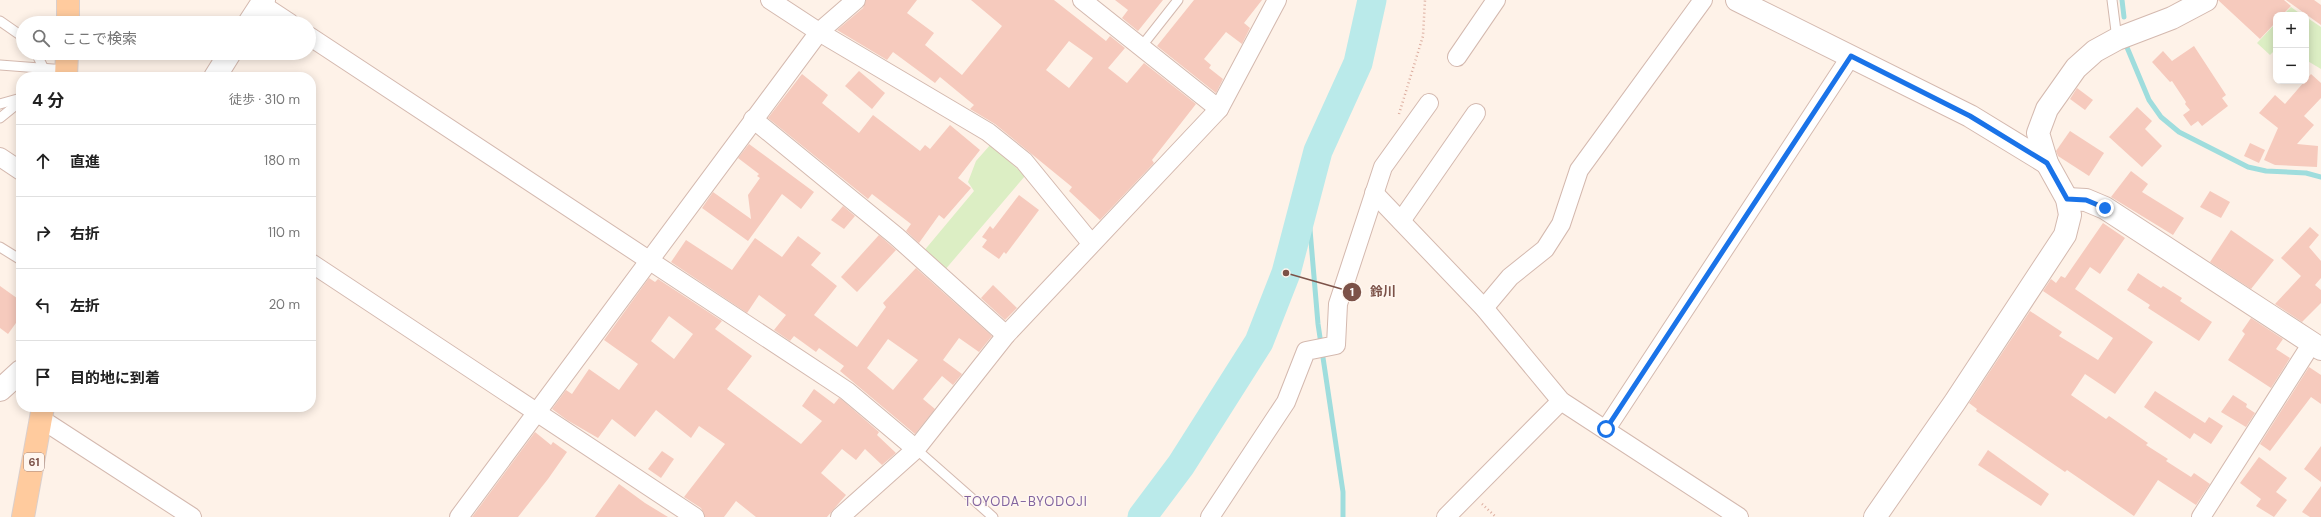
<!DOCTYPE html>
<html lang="ja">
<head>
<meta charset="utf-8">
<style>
	:root { --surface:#fff; --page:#f6f6f6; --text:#222; --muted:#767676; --line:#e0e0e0 }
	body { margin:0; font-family:"DM Sans","Noto Sans JP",sans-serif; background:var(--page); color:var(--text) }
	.controls { position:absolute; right:12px; top:12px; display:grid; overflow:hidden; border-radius:8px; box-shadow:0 2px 10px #0003 }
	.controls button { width:36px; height:36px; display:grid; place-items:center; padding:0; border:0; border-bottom:1px solid var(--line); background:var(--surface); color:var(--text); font:20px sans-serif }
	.stop { position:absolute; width:12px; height:12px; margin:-9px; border:3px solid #1a73e8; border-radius:50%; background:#fff }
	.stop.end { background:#1a73e8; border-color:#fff; box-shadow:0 1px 4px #0008 }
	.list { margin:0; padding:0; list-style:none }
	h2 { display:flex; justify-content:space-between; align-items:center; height:52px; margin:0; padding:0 16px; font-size:17px }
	h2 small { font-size:13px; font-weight:400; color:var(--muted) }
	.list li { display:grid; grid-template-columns:26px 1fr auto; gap:12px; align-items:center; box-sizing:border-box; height:72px; padding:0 16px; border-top:1px solid var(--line) }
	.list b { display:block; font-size:15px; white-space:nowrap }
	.list em { font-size:13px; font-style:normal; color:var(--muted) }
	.icon { flex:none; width:22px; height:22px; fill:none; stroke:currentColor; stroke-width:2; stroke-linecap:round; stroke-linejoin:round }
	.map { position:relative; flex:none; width:2321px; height:517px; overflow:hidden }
	.search { position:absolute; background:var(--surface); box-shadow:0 2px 10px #0003; left:16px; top:16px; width:300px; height:44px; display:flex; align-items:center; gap:10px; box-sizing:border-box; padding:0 14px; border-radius:22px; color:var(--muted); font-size:15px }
	.panel { position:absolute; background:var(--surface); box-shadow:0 2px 10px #0003; left:16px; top:72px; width:300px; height:340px; border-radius:16px }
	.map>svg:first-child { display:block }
	.green { fill:#dceec4 }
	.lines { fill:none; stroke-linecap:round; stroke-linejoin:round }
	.stream { stroke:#9fdddd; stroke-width:5 }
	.river { stroke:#baeaea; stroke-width:29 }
	.building { fill:#f6cabd; fill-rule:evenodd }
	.service-casing { stroke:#d4b9af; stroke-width:11 }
	.minor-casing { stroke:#d4b9af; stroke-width:20 }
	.tertiary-casing { stroke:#d4b9af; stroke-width:24 }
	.primary-casing { stroke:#dacfcc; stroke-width:24 }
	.path { stroke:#dcad9f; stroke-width:2.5; stroke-dasharray:1 3; stroke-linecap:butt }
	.service { stroke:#fff; stroke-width:9 }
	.minor { stroke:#fff; stroke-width:18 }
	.tertiary { stroke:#fff; stroke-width:22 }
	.primary { stroke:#ffcb9e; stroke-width:22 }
	.route { stroke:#1a73e8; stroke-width:5 }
	.labels { text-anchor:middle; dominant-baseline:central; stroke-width:3; stroke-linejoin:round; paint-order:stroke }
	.shield { fill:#fff7f0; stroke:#a3847a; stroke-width:1 }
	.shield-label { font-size:11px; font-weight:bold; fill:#7c5248 }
	.neighbourhood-label { font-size:13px; letter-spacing:1px; fill:#82649f; stroke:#fff7f0 }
	.leader { fill:none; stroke:#7c5248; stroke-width:1.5 }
	.callout-dot { fill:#7c5248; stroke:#fff7f0; stroke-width:1.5 }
	.mark-label { font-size:12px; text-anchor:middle; font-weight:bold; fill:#fff }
	.callout-label { font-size:13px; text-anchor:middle; font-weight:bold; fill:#7c5248; stroke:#fff7f0; stroke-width:3; stroke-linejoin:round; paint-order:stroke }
</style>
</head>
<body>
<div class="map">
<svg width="2321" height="517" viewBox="0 0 2321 517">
	<rect width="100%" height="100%" fill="#fef2e8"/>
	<g class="green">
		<polygon points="2291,7 2302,15 2283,15"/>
		<polygon points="2306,17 2321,27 2321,69 2306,60"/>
		<polygon points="2276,23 2276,53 2274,51 2270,55 2257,43"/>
		<polygon points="991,144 1025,176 944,271 923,252 974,191 968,182 976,161"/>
	</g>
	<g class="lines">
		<g class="stream">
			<polyline points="2122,0 2124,17"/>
			<polyline points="2126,45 2149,100 2161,117 2179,132 2248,167 2266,171 2306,173 2321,177"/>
			<polyline points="1307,194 1318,324 1343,492 1343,517"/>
		</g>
		<polyline class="river" points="1142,517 1181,465 1259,342 1286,273 1318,151 1358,63 1372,0"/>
	</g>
	<g class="building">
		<path d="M866,0H917L907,13L934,33L925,45L962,75L1002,26L971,0H1054L1106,41L1110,36L1125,48L1108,68L1127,83L1144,63L1196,104L1152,160L1154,163L1100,220L1069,191L1072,187L995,124L970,109L974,105L940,77L935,83L893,52L887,60L837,30L863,8ZM1069,41L1093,58L1069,88L1046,70Z"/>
		<polygon points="1115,0 1163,0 1138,31 1122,18 1128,10"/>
		<polygon points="1194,0 1262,0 1244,23 1250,28 1242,44 1226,32 1204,59 1211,65 1209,68 1223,79 1216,93 1157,46"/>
		<polygon points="2218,0 2284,0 2291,6 2282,15 2276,15 2276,22 2260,39"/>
		<polygon points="2286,0 2314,0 2321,5 2321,25"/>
		<polygon points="2194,46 2226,95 2222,98 2228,106 2202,126 2198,121 2191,126 2183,115 2190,110 2185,104 2186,102 2172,81 2170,82 2152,62 2163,51 2172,61"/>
		<polygon points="859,71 885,93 872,109 845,86"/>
		<polygon points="802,74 828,95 822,103 859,133 873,115 920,151 925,145 930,149 950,125 980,150 958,178 971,188 944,219 939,215 919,243 906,231 911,224 872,194 868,199 768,118"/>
		<polygon points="2311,74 2321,83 2321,98 2304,116 2314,125 2297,144 2318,146 2317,167 2275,165 2264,160 2278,128 2259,113 2275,95 2285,104"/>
		<polygon points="2077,88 2093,100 2085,110 2070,99"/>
		<polygon points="2137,107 2152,121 2145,129 2162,146 2142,167 2109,137"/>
		<polygon points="2070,131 2104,153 2089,176 2058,156 2056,151"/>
		<polygon points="2250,143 2265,150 2259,163 2244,156"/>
		<polygon points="749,144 814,192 801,209 782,194 748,241 702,208 713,192 751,219 748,195 760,178 757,176 759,174 738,158"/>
		<polygon points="2131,171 2148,184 2142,192 2184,218 2173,235 2111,197"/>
		<polygon points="2210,191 2230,202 2221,218 2200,207"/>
		<polygon points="1019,195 1039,210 1006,254 1004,252 999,259 982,247 987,240 982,237 990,226 993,229"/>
		<polygon points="843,206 855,216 844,229 831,220"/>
		<polygon points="2103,223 2125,238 2100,274 2090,267 2075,289 2153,342 2115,394 2085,374 2071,395 2106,419 2109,416 2148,443 2146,445 2168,459 2166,461 2191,477 2194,473 2210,484 2196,505 2158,480 2134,516 2067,470 2065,472 1976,411 1977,409 1969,403 2030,311 2062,332 2059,336 2098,360 2113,338 2043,291 2051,279 2056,283 2061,276 2065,278"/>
		<polygon points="2310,227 2319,235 2309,247 2321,261 2321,278 2315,285 2321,290 2321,303 2302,322 2275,304 2301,276 2281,258"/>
		<polygon points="2231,230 2274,260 2251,289 2210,262"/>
		<polygon points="879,235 896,250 857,292 841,277"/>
		<path d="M798,236L821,253L811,265L837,286L814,315L857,347L886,307L883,303L916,268L992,336L979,352L959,338L943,360L962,374L953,385L942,376L923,399L935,409L915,434L840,371L844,366L819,348L816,352L794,336L790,341L774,330L786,315L759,295L747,313L671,262L686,240L732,270L755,238L782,257ZM888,339L918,360L893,390L867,368Z"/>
		<polygon points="2138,273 2161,288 2163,286 2182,298 2180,301 2212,322 2199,341 2148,308 2150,305 2127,290"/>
		<path d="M649,278L655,282L658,279L722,321L715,329L752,356L727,389L801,444L822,421L802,406L814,389L834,404L839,398L841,399L879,432L877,435L896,453L882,465L865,449L856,460L842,449L821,473L846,495L827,517H756L736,501L724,517H705L701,508L684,497L725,444L699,426L691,438L656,410L635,437L612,419L598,438L567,420L552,409L566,390L572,394L589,369L619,390L638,364L604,340ZM669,316L693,334L674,359L651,341Z"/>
		<polygon points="993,285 1017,308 1005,320 981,298"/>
		<polygon points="0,286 21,301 21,316 8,334 0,328"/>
		<polygon points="2251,318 2283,339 2276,349 2290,358 2271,388 2228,360 2245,334 2242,331"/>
		<polygon points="2309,367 2321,375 2321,404 2311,397 2270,451 2260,444"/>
		<polygon points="2155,391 2205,423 2209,417 2223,426 2211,444 2194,433 2190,439 2144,407"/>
		<polygon points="2233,395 2247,404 2246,407 2255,413 2246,427 2221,412"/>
		<polygon points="535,432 551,445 553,442 567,452 548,479 518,517 472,517"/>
		<polygon points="2321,446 2321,482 2304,469"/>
		<polygon points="1988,450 2049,494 2041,506 1978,465"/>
		<polygon points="662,451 674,459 661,478 648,469"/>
		<polygon points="2259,457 2287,478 2276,492 2287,500 2274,517 2256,506 2261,499 2240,483"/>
		<polygon points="619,484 645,503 668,517 595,517"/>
		<polygon points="2321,486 2321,517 2310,517 2302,512"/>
	</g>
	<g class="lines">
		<g class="service-casing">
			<g id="service">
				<polyline points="2112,0 2117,39"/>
				<polyline points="0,21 23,37"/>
				<polyline points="1141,47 1178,0"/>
				<polyline points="36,53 44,69"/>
				<polyline points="0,65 66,70"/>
				<polyline points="0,104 21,98"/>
				<polyline points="0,118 21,101"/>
				<polyline points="0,247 21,260"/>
				<polyline points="916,449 993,517"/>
			</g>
		</g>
		<g class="minor-casing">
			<g id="minor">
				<polyline points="770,0 819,32 988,132 1024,161 1091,243"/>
				<polyline points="1082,0 1219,109"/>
				<polyline points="261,4 290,23"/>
				<polyline points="309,36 829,379 847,391 916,449"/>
				<polyline points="1457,57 1496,0"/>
				<polyline points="753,119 896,236 1006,335"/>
				<polyline points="0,157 21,171"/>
				<polyline points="1374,193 1484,308 1561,401 1739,517"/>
				<polyline points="1401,221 1476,113"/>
				<polyline points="311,263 695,517"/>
				<polyline points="1484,308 1510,277 1545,249 1561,224 1579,170 1703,0"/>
				<polyline points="41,419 192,517"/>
				<polyline points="1606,429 1851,56"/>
				<polyline points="459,517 819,32 856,0"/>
				<polyline points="840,517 916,449 1006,335 1219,109 1277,0"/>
				<polyline points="1210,517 1286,402 1306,351 1336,345 1338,304 1383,167 1429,103"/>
				<polyline points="1446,517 1561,401"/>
				<polyline points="2201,517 2312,343"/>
			</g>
		</g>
		<g class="tertiary-casing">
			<g id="tertiary">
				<polyline points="1737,0 1970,116 2047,163"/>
				<polyline points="249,23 264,0"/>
				<polyline points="215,77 230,53"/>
				<polyline points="2067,199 2086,200 2105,208 2321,349"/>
				<polyline points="0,390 21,371"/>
				<polyline points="1875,517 1955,402 2065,235 2070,215 2067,199 2047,163 2038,133 2047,109 2076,68 2095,51 2117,39 2172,18 2206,0"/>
			</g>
		</g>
		<g class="primary-casing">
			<g id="primary">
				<polyline points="68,23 68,0"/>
				<polyline points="66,77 67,53"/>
				<polyline points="23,517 43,407"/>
			</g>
		</g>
		<g class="path">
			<polyline points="1399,114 1423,36 1425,0"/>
			<polyline points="1482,504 1496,517"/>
		</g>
		<use href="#service" class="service"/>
		<use href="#minor" class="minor"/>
		<use href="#tertiary" class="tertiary"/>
		<use href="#primary" class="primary"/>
	</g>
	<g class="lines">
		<polyline class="route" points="1606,429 1851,56 1970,116 2047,163 2067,199 2086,200 2105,208"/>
	</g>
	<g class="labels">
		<rect class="shield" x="24" y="453" width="20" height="18" rx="3"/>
		<g class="shield-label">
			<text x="34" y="462">61</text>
		</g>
		<g class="neighbourhood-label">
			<text x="1026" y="501">TOYODA-BYODOJI</text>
		</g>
	</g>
	<path class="leader" d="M1286 273L1352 292"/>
	<g class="callout-dot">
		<circle cx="1286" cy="273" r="4"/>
		<circle cx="1352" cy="292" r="10"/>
	</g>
	<g class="mark-label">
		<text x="1352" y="296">1</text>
	</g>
	<g class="callout-label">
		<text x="1383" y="296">鈴川</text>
	</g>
</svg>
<div class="controls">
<button>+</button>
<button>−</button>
</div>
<div class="stop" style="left:1606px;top:429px"></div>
<div class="stop end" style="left:2105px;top:208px"></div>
<div class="search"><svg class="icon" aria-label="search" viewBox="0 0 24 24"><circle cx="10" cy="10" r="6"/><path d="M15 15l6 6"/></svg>ここで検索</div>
<section class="panel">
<h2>4 分<small>徒歩 · 310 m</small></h2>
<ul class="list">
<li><svg class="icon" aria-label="ahead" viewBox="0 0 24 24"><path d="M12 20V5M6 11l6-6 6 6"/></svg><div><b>直進</b></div><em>180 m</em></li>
<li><svg class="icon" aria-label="right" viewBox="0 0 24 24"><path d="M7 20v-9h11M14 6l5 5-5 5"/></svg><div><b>右折</b></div><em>110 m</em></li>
<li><svg class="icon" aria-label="left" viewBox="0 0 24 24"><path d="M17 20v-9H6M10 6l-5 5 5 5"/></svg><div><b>左折</b></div><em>20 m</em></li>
<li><svg class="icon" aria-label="arrive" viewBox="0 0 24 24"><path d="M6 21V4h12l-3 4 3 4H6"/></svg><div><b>目的地に到着</b></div></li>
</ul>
</section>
</div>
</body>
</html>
